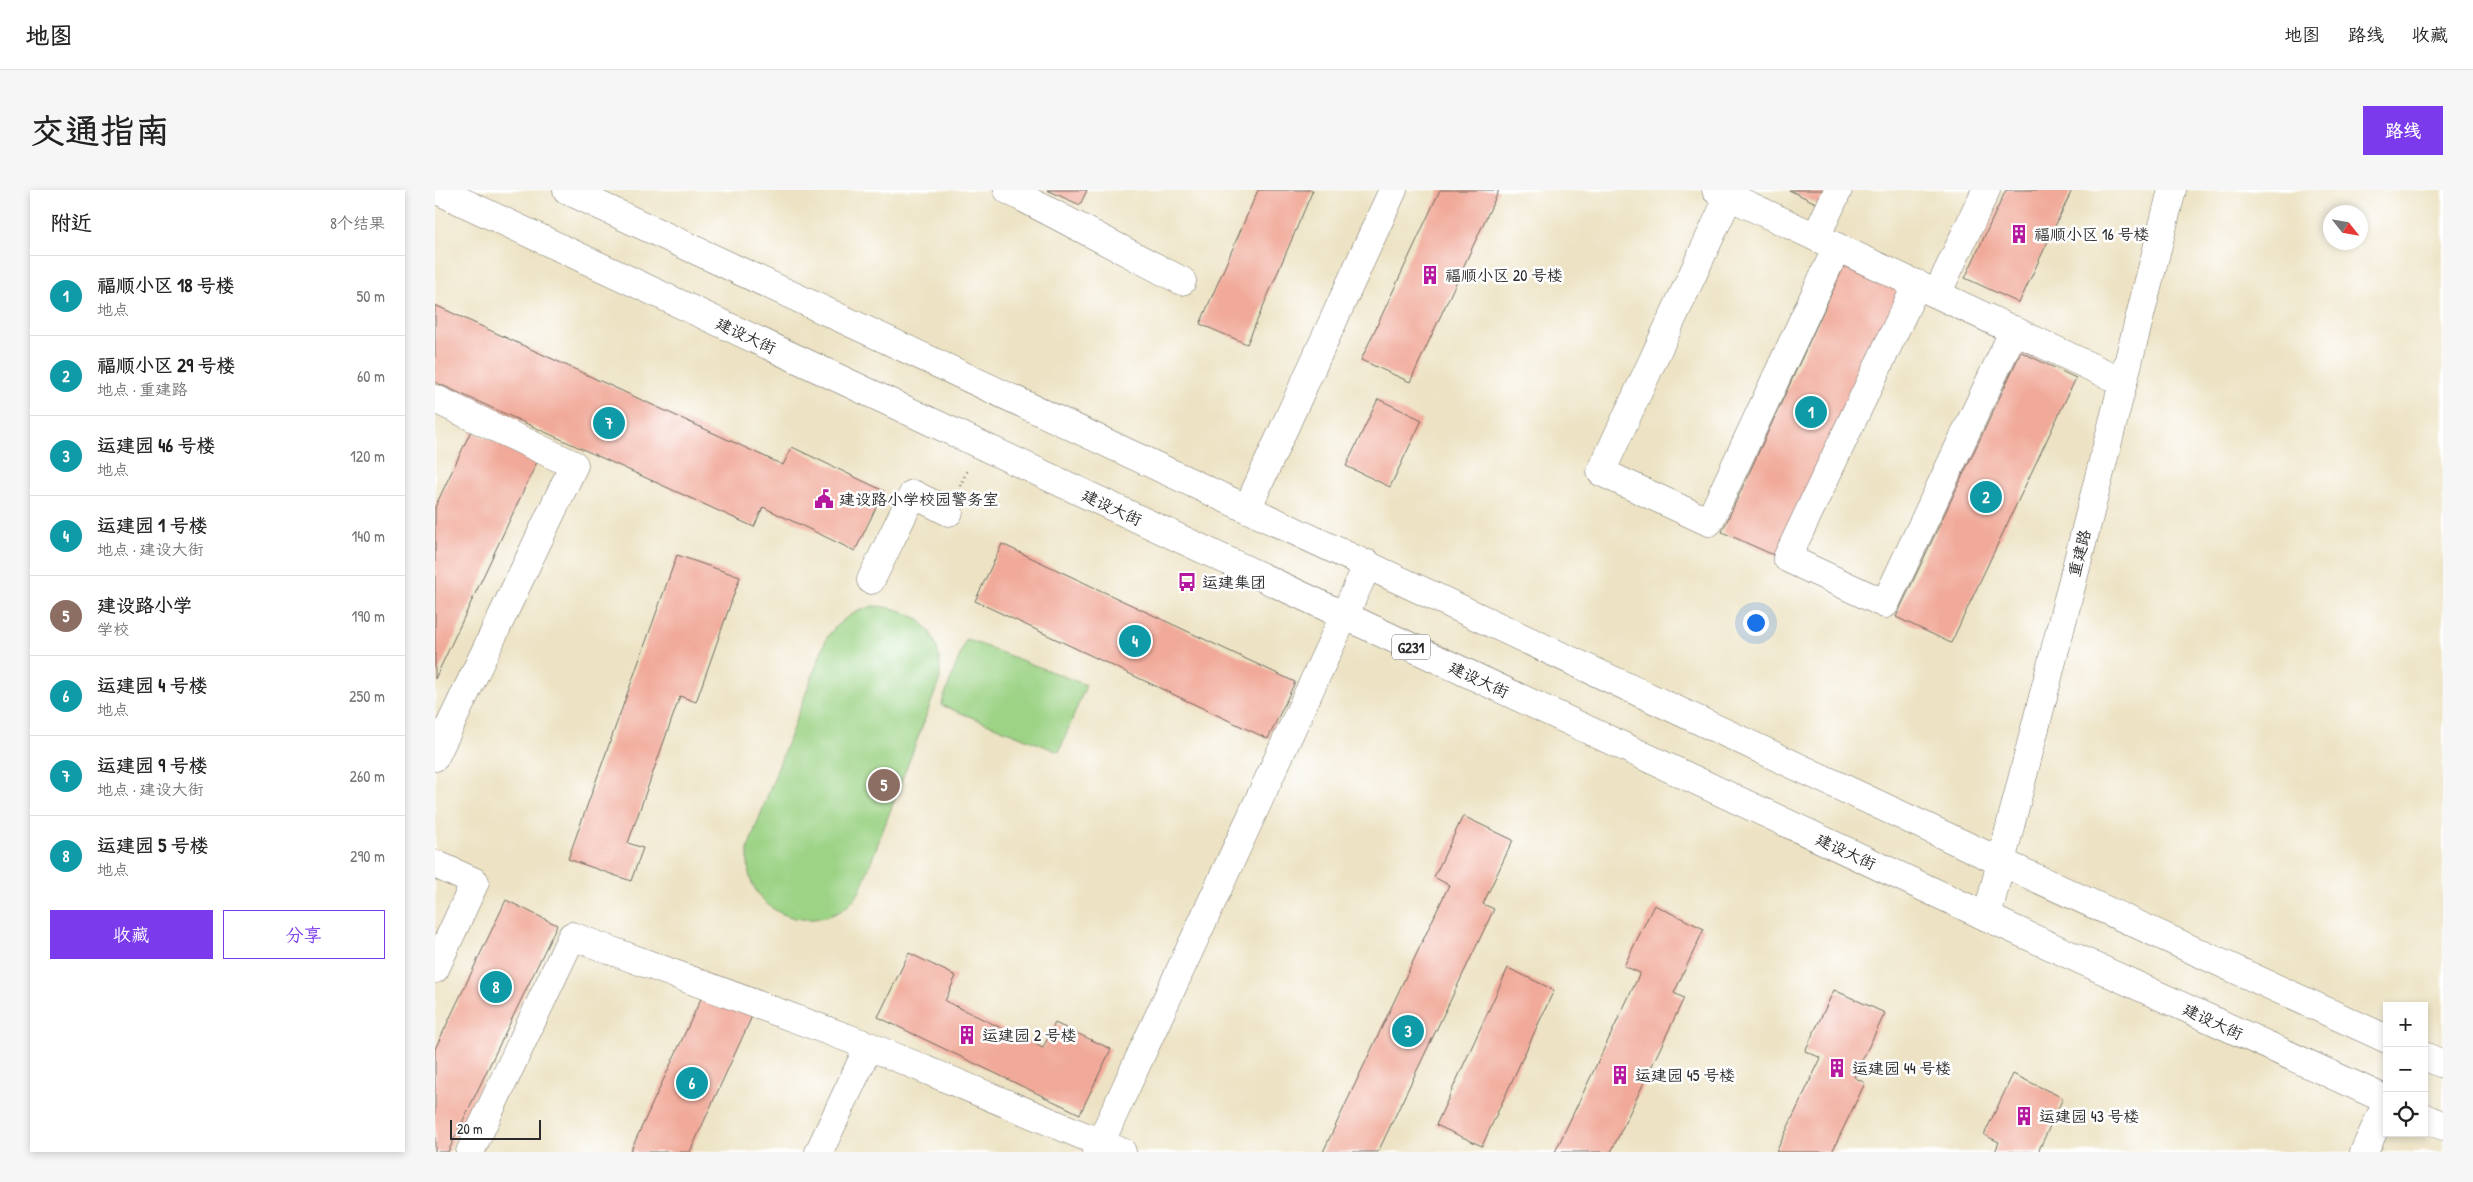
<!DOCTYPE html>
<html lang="zh">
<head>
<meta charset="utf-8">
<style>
	:root { --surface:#fff; --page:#f6f6f6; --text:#222; --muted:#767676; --line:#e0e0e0; --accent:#7c3aed }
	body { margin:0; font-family:"Patrick Hand","LXGW WenKai TC",sans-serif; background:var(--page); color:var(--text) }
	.controls { position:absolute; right:15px; bottom:15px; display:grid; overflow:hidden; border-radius:0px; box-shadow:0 2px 8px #0003 }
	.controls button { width:45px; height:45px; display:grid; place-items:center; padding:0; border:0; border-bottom:1px solid var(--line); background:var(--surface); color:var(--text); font:25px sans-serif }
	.compass { position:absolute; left:1888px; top:15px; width:45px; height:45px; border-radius:50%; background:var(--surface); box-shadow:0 2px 8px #0003; rotate:121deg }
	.scale { position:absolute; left:15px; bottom:12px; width:91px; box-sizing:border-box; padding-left:5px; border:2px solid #2b2b2b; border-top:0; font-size:14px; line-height:18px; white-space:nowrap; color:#2b2b2b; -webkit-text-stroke:4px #fff; paint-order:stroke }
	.you { position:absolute; left:1320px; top:432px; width:18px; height:18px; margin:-12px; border:4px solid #fff; border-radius:50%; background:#1a73e8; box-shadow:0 0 0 8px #1a73e833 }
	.badge { display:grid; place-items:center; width:32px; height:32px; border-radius:50%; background:var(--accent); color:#fff; font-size:16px; font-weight:700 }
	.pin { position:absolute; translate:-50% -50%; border:2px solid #fff; box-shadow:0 1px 5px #0006 }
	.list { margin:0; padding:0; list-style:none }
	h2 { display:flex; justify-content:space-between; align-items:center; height:65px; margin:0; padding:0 20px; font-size:21px }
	h2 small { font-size:16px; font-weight:400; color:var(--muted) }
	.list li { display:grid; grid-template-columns:32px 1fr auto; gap:15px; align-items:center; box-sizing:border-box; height:80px; padding:0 20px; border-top:1px solid var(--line) }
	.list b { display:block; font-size:19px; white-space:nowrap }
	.list p { margin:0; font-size:16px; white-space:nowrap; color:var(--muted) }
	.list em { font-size:16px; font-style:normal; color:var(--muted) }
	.actions { display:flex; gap:10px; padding:15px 20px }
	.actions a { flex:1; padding:11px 0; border:1px solid var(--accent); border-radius:0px; text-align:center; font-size:18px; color:var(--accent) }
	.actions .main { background:var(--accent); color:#fff }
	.icon { flex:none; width:28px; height:28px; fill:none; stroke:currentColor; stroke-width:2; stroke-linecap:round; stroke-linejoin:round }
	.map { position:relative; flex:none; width:2008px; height:962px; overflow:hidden; border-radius:0px }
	header { display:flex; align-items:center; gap:30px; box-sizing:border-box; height:70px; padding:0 25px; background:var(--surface); border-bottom:1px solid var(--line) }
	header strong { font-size:24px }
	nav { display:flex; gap:28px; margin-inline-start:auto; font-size:18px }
	.intro { display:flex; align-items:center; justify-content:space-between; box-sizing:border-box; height:120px; padding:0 30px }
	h1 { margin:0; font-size:35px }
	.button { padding:12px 22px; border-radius:0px; background:var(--accent); color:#fff; font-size:18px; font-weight:700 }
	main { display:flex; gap:30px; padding:0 30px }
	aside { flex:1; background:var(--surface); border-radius:0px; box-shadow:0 2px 8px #0003 }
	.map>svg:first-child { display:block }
	.green { fill:#9cd385; stroke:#647f58 }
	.building { fill:#f1aa9a }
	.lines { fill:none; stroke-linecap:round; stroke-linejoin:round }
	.minor-casing { stroke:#6f6b61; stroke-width:29 }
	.major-casing { stroke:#6f6b61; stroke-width:29 }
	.highway-casing { stroke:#6f6b61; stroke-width:29 }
	.path { stroke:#6f6b61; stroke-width:3; stroke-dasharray:1 4; stroke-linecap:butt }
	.minor { stroke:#fff; stroke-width:28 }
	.major { stroke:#fff; stroke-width:28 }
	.highway { stroke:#fff; stroke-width:28 }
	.labels { text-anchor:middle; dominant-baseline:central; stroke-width:5; stroke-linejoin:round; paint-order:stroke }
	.shield { fill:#fff; stroke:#6b6b6b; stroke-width:1 }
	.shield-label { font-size:15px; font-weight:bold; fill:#2b2b2b }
	.poi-label { font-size:16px; fill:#2b2b2b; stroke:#fff; text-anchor:start }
	.street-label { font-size:16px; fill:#2b2b2b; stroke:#fff }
</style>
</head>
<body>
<header>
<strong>地图</strong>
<nav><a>地图</a><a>路线</a><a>收藏</a></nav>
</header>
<div class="intro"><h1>交通指南</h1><a class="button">路线</a></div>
<main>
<aside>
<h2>附近<small>8个结果</small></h2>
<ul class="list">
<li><span class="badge" style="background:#0f9aa8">1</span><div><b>福顺小区 18 号楼</b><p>地点</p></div><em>50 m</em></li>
<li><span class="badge" style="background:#0f9aa8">2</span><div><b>福顺小区 29 号楼</b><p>地点 · 重建路</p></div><em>60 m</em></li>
<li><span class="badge" style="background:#0f9aa8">3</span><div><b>运建园 46 号楼</b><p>地点</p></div><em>120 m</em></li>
<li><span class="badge" style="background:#0f9aa8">4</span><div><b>运建园 1 号楼</b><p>地点 · 建设大街</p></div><em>140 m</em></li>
<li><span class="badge" style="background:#8d6e63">5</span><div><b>建设路小学</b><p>学校</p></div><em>190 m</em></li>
<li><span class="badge" style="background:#0f9aa8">6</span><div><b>运建园 4 号楼</b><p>地点</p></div><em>250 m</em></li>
<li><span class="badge" style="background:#0f9aa8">7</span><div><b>运建园 9 号楼</b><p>地点 · 建设大街</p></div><em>260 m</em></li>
<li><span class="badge" style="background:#0f9aa8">8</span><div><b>运建园 5 号楼</b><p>地点</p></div><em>290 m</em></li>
</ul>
<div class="actions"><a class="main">收藏</a><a>分享</a></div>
</aside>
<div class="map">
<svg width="2008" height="962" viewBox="0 0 2008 962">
	<rect width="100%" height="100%" fill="#fff"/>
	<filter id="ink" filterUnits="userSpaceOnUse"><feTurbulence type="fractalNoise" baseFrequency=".02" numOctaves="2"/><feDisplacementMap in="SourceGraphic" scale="10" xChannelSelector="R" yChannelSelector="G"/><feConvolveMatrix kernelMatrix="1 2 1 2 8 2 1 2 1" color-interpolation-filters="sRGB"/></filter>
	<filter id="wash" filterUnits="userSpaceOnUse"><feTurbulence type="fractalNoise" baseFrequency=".0096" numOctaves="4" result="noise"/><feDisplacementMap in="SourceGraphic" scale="20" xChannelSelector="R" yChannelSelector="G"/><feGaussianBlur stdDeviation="1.12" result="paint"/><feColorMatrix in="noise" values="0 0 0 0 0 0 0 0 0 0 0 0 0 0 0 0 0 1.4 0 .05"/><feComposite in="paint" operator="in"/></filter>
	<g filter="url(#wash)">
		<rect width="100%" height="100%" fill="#ede3c4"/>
		<g class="green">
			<path d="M438,416C485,418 507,443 505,489L425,701C420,707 416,714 410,718C380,738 338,731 320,699C312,687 313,672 313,658L392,447C405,430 417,422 438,416Z"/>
			<polygon points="531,449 651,495 624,562 506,515"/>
		</g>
		<g id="blocks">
			<g class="building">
				<polygon points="612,0 652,0 645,15"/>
				<polygon points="823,0 878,0 812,154 765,134"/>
				<polygon points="1005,0 1064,0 975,192 926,170"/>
				<polygon points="1354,0 1393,0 1385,15"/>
				<polygon points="1571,0 1637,0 1584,113 1530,88"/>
				<polygon points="1409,76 1464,101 1343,367 1287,342"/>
				<polygon points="0,115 348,275 357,257 449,301 420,361 328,317 319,337 0,192"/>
				<polygon points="1586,162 1641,188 1516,453 1461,427"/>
				<polygon points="943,209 987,230 955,297 911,276"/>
				<polygon points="36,241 102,272 0,489 0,317"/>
				<polygon points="567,354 860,492 833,549 540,411"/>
				<polygon points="242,365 305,387 261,512 245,506 193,653 208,658 196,691 133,669"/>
				<polygon points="1028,626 1078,650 1048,714 1059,719 943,962 888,962 1014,695 999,687"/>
				<polygon points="71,710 122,735 13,962 0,962 0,859"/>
				<polygon points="1219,715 1269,739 1239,803 1249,808 1176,962 1120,962 1205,783 1189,776"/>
				<polygon points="474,763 521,786 510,811 608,858 620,833 676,859 645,924 443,827"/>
				<polygon points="1073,778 1119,800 1047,956 1001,935"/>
				<polygon points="1399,800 1450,823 1419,887 1430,893 1397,962 1341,962 1386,868 1370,861"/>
				<polygon points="269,802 318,824 255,962 195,962"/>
				<polygon points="1578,884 1628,908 1603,962 1560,962 1564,952 1549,945"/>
			</g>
		</g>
	</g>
	<g filter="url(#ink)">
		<use href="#blocks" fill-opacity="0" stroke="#6f6b61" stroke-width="1"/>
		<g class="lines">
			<g class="minor-casing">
				<g id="minor">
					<polyline points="573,0 747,91"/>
					<polyline points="1281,0 1688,192"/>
					<polyline points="1294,6 1166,282 1274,332 1402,57"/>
					<polyline points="1381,47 1403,0"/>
					<polyline points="1482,94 1352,368 1450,414 1579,140"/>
					<polyline points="1502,104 1551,0"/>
					<polyline points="0,209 139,275 0,567"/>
					<polyline points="813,317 958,0"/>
					<polyline points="436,390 478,304 514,322"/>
					<polyline points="0,674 40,692 0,779"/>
					<polyline points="1552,727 1737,0"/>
					<polyline points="35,962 137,746 434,856"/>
					<polyline points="384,962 434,856 687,962"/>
					<polyline points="661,962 933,374"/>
				</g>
			</g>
			<g class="major-casing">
				<polyline id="major" points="1929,962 1952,912"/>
			</g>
			<g class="highway-casing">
				<g id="highway">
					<polyline points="2,0 1552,727 1952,910"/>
					<polyline points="132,0 1566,672 1952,849"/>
					<polyline points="1989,866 2008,874"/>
					<polyline points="1989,927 2008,936"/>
				</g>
			</g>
			<polyline class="path" points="525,296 532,281"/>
			<use href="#minor" class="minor"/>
			<use href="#major" class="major"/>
			<use href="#highway" class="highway"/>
		</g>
	</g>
	<defs>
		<g id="building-bare" transform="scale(1.5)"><path d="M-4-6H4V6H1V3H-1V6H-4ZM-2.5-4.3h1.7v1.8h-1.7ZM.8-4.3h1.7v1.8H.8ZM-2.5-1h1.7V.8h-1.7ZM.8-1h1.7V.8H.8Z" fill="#b5179e" stroke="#fff" stroke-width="2.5" paint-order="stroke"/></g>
		<g id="civic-bare" transform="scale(1.5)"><path d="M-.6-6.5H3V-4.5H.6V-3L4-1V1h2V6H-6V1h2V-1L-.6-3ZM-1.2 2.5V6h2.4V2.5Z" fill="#b5179e" stroke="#fff" stroke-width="2.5" paint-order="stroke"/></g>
		<g id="bus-bare" transform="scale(1.5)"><path d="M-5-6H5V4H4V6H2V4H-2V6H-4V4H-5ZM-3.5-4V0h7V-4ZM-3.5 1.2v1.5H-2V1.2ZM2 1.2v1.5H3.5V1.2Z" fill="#b5179e" stroke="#fff" stroke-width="2.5" paint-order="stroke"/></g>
	</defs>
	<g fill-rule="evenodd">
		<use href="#building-bare" x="1584" y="44"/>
		<use href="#building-bare" x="995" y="85"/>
		<use href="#civic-bare" x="389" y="309"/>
		<use href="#bus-bare" x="752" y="392"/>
		<use href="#building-bare" x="532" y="845"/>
		<use href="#building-bare" x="1402" y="878"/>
		<use href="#building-bare" x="1185" y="885"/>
		<use href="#building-bare" x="1589" y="926"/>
	</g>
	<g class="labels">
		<rect class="shield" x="957" y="444.5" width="38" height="25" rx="4"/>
		<g class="shield-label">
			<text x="976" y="457">G231</text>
		</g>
		<g class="poi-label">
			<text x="1599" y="44">福顺小区 16 号楼</text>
			<text x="1010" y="85">福顺小区 20 号楼</text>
			<text x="404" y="309">建设路小学校园警务室</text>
			<text x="767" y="392">运建集团</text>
			<text x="547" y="845">运建园 2 号楼</text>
			<text x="1417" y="878">运建园 44 号楼</text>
			<text x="1200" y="885">运建园 45 号楼</text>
			<text x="1604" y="926">运建园 43 号楼</text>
		</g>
		<g class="street-label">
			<text transform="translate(311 145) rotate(25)">建设大街</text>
			<text transform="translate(677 317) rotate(25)">建设大街</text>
			<text transform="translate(1644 363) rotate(-76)">重建路</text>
			<text transform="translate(1044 489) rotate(25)">建设大街</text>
			<text transform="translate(1411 661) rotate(25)">建设大街</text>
			<text transform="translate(1778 831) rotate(25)">建设大街</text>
		</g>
	</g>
</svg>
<div class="controls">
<button>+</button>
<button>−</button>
<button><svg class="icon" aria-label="locate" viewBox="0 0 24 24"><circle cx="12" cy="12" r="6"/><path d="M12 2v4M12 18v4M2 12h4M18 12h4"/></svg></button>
</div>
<svg class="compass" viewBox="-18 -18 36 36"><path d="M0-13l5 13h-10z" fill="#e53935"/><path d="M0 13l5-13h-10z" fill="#767676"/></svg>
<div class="scale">20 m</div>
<div class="you"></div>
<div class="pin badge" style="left:1376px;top:222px;background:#0f9aa8">1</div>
<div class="pin badge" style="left:1551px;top:307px;background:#0f9aa8">2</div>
<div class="pin badge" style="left:973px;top:841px;background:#0f9aa8">3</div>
<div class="pin badge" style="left:700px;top:451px;background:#0f9aa8">4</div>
<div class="pin badge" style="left:449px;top:595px;background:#8d6e63">5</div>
<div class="pin badge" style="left:257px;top:893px;background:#0f9aa8">6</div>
<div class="pin badge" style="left:174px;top:233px;background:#0f9aa8">7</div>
<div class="pin badge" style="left:61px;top:797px;background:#0f9aa8">8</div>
</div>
</main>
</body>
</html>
